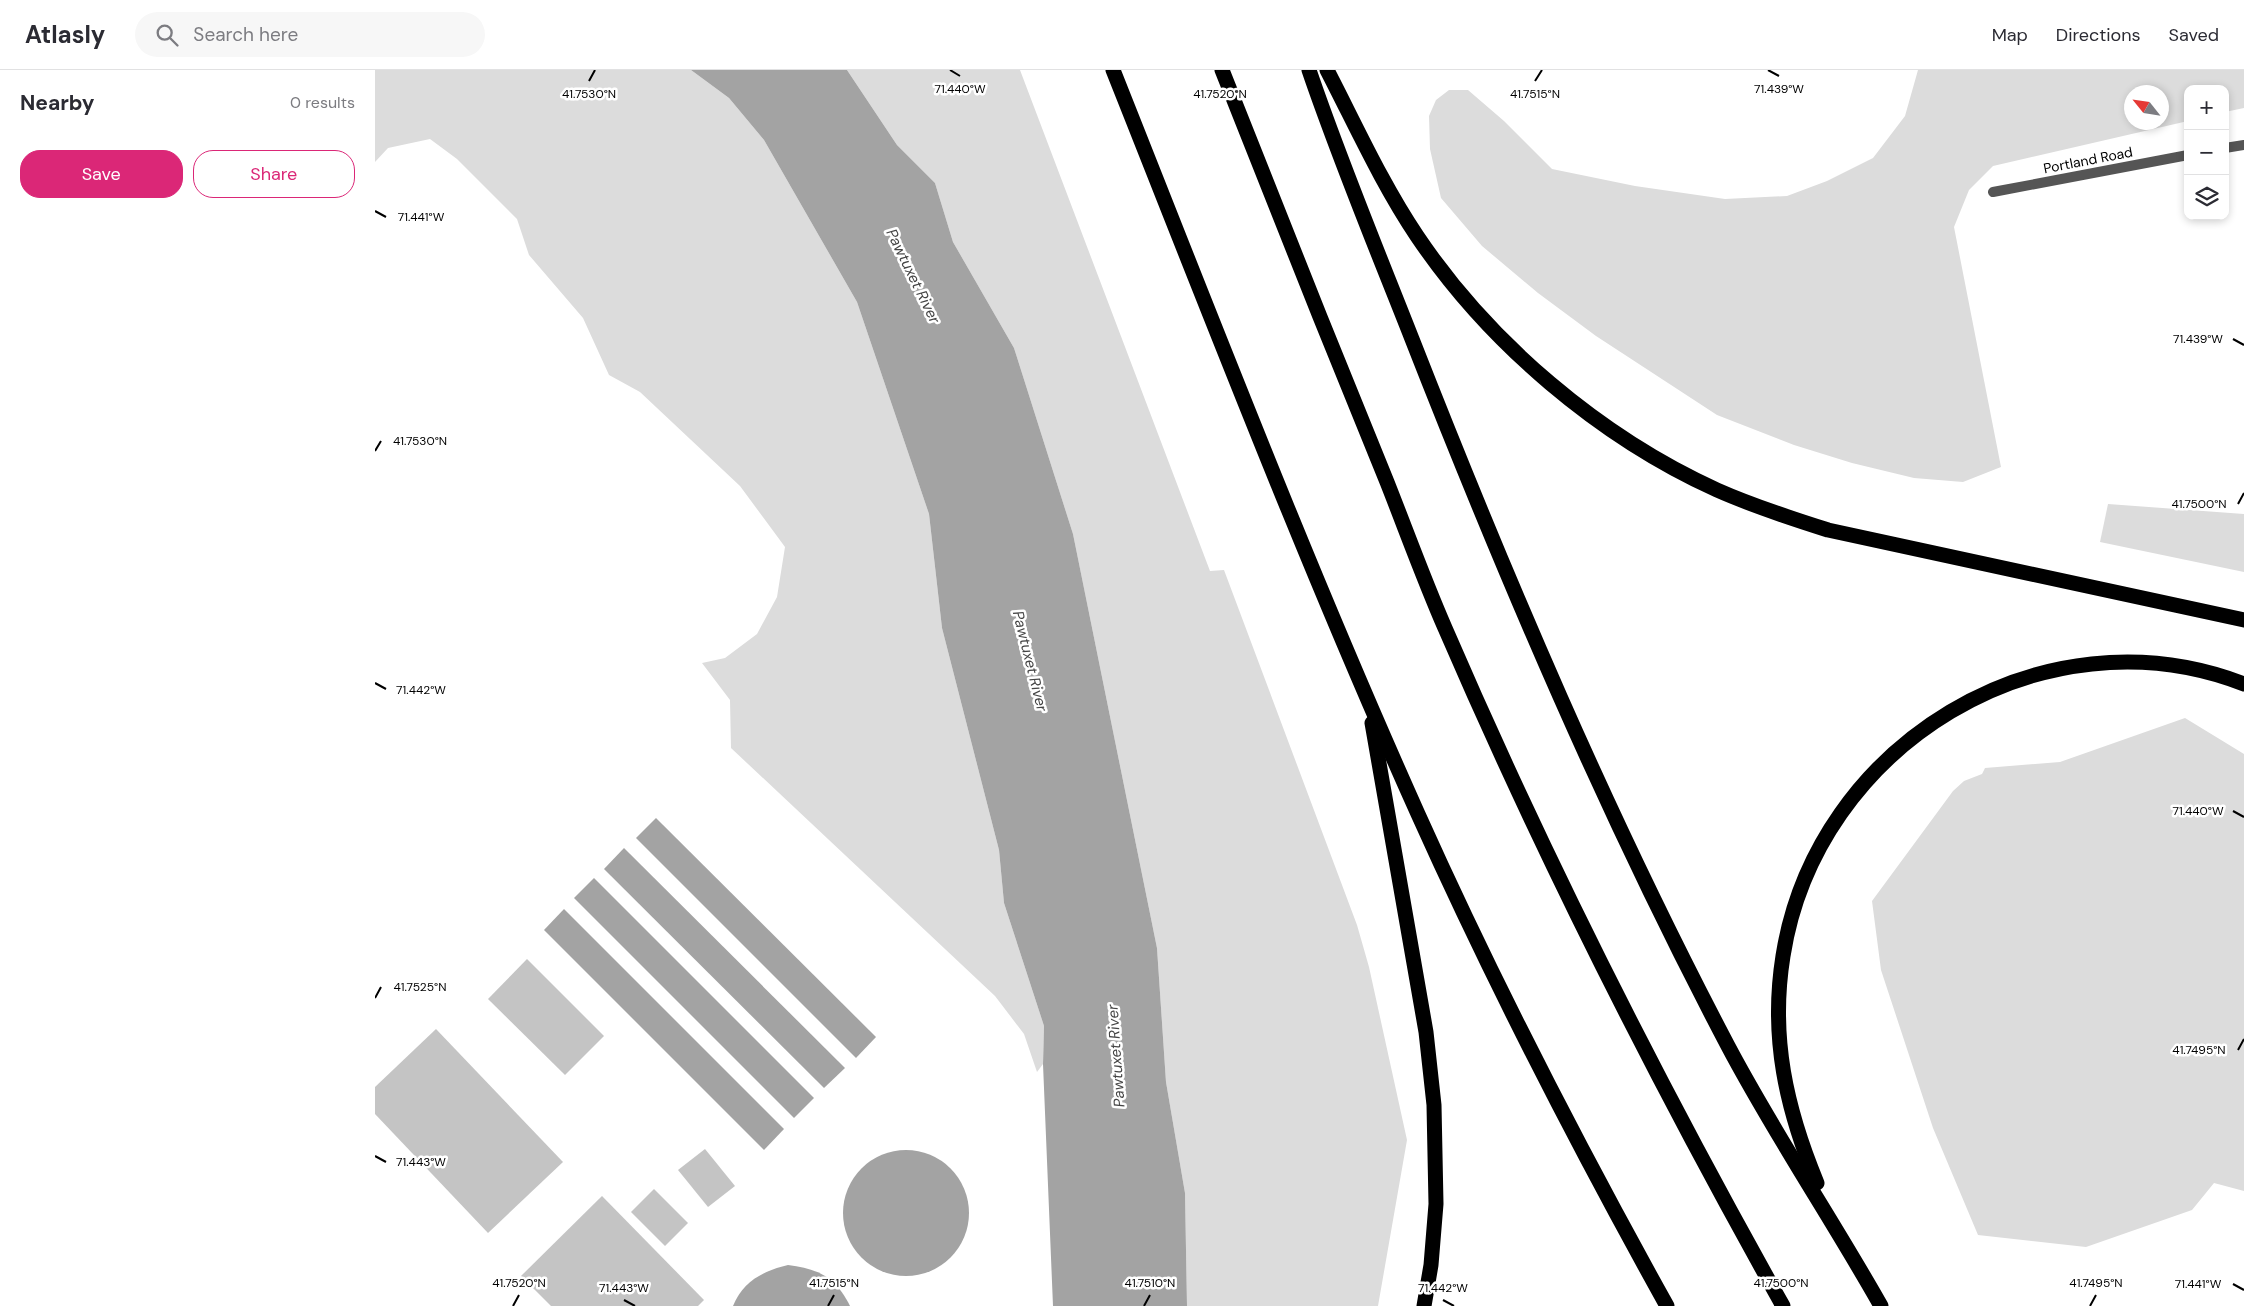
<!DOCTYPE html>
<html lang="en">
<head>
<meta charset="utf-8">
<style>
	:root { --surface:#fff; --page:#f7f7f7; --text:#2b2b33; --muted:#7c7c81; --line:#e1e1e2; --accent:#db2777 }
	body { margin:0; font-family:"DM Sans",sans-serif; background:var(--page); color:var(--text) }
	.controls { position:absolute; right:15px; top:15px; display:grid; overflow:hidden; border-radius:10px; box-shadow:0 2px 8px #0003 }
	.controls button { width:45px; height:45px; display:grid; place-items:center; padding:0; border:0; border-bottom:1px solid var(--line); background:var(--surface); color:var(--text); font:25px sans-serif }
	.compass { position:absolute; left:1749px; top:15px; width:45px; height:45px; border-radius:50%; background:var(--surface); box-shadow:0 2px 8px #0003; rotate:300deg }
	.list { margin:0; padding:0; list-style:none }
	h2 { display:flex; justify-content:space-between; align-items:center; height:65px; margin:0; padding:0 20px; font-size:21px }
	h2 small { font-size:16px; font-weight:400; color:var(--muted) }
	.actions { display:flex; gap:10px; padding:15px 20px }
	.actions a { flex:1; padding:11px 0; border:1px solid var(--accent); border-radius:20px; text-align:center; font-size:18px; color:var(--accent) }
	.actions .main { background:var(--accent); color:#fff }
	.icon { flex:none; width:28px; height:28px; fill:none; stroke:currentColor; stroke-width:2; stroke-linecap:round; stroke-linejoin:round }
	.map { position:relative; flex:none; width:1869px; height:1236px; overflow:hidden }
	header { display:flex; align-items:center; gap:30px; box-sizing:border-box; height:70px; padding:0 25px; background:var(--surface); border-bottom:1px solid var(--line) }
	header strong { font-size:24px }
	nav { display:flex; gap:28px; margin-inline-start:auto; font-size:18px }
	.search { width:350px; height:45px; background:var(--page); display:flex; align-items:center; gap:12px; box-sizing:border-box; padding:0 18px; border-radius:28px; color:var(--muted); font-size:19px }
	main { display:flex }
	aside { flex:1; background:var(--surface) }
	.map>svg:first-child { display:block }
	.green { fill:#dcdcdc; fill-rule:evenodd }
	.water { fill:#a3a3a3 }
	.building { fill:#c4c4c4 }
	.lines { fill:none; stroke-linecap:round; stroke-linejoin:round }
	.minor { stroke:#555; stroke-width:10 }
	.motorway { stroke:#000; stroke-width:15 }
	.ticks { fill:none; stroke:#000; stroke-width:2 }
	.labels { text-anchor:middle; dominant-baseline:central; stroke-width:5; stroke-linejoin:round; paint-order:stroke }
	.street-label { font-size:14px; fill:#000; stroke:#fff }
	.water-label { font-size:15px; font-style:italic; fill:#444; stroke:#fff }
	.ticks-label { font-size:12px; text-anchor:middle; fill:#000; stroke:#fff; stroke-width:5; stroke-linejoin:round; paint-order:stroke }
</style>
</head>
<body>
<header>
<strong>Atlasly</strong>
<div class="search"><svg class="icon" aria-label="search" viewBox="0 0 24 24"><circle cx="10" cy="10" r="6"/><path d="M15 15l6 6"/></svg>Search here</div>
<nav><a>Map</a><a>Directions</a><a>Saved</a></nav>
</header>
<main>
<aside>
<h2>Nearby<small>0 results</small></h2>
<ul class="list">
</ul>
<div class="actions"><a class="main">Save</a><a>Share</a></div>
</aside>
<div class="map">
<svg width="1869" height="1236" viewBox="0 0 1869 1236">
	<rect width="100%" height="100%" fill="#fff"/>
	<g class="green">
		<polygon points="0,0 316,0 354,28 389,70 482,232 554,444 567,558 624,780 629,833 669,956 668,994 662,1002 649,964 620,926 356,678 355,630 327,593 350,588 382,564 402,527 410,477 365,416 265,322 234,305 208,248 154,185 142,149 82,89 55,69 13,78 0,92"/>
		<polygon points="472,0 645,0 835,501 849,500 982,855 994,897 1032,1070 1003,1236 812,1236 810,1123 791,1012 782,878 698,464 639,278 578,172 560,113 522,75"/>
		<path d="M1543,0H1869V38L1850,42V19H1813V51L1618,96L1594,120L1579,157L1626,397L1588,412L1539,408L1477,393L1419,375L1342,345L1221,266L1163,223L1107,176L1066,128L1055,79L1054,46L1061,30L1074,20H1093L1129,51L1177,99L1260,116L1350,129L1412,126L1452,111L1498,88L1530,46ZM1786,22V52H1756V22Z"/>
		<polygon points="1733,434 1869,444 1869,502 1725,472"/>
		<polygon points="1810,648 1869,684 1869,1121 1839,1113 1817,1140 1711,1177 1603,1165 1558,1058 1506,900 1497,831 1578,721 1589,711 1607,704 1610,698 1685,692"/>
	</g>
	<g class="water">
		<polygon points="316,0 472,0 522,75 560,113 578,172 639,278 698,464 782,878 791,1012 810,1123 812,1236 678,1236 668,994 669,956 629,833 624,780 567,558 554,444 482,232 389,70 354,28"/>
		<polygon points="281,748 501,967 481,988 261,768"/>
		<polygon points="249,778 470,998 449,1018 229,799"/>
		<polygon points="219,808 439,1028 419,1048 199,828"/>
		<polygon points="189,839 409,1059 389,1080 169,860"/>
		<circle cx="531" cy="1143" r="63"/>
		<path d="M413,1195C445,1199 461,1208 475,1236H358C368,1211 388,1201 413,1195Z"/>
	</g>
	<g class="building">
		<polygon points="152,889 229,966 190,1005 113,929"/>
		<polygon points="61,959 188,1092 113,1163 0,1044 0,1017"/>
		<polygon points="330,1079 360,1116 333,1137 303,1100"/>
		<polygon points="279,1119 313,1153 290,1176 256,1142"/>
		<polygon points="227,1126 329,1230 323,1236 176,1236 146,1206"/>
	</g>
	<g class="lines">
		<g class="minor">
			<polyline points="1850,78 1869,75"/>
			<polyline points="1618,122 1813,85"/>
		</g>
		<g class="motorway">
			<path d="M738,0C837,249 933,499 1043,744C1118,911 1203,1076 1292,1236"/>
			<path d="M847,0C901,138 956,275 1012,412C1031,460 1049,510 1070,558C1170,790 1284,1015 1408,1236"/>
			<path d="M934,0C965,91 1002,180 1037,269C1131,509 1233,748 1353,976C1400,1065 1457,1149 1506,1236"/>
			<path d="M952,0C981,56 1007,114 1042,166C1114,273 1225,367 1342,420C1378,436 1415,448 1453,460L1869,550"/>
			<polyline points="997,653 1051,962 1059,1035 1061,1134 1056,1195 1049,1236"/>
			<path d="M1442,1113C1411,1038 1395,967 1408,886C1441,675 1668,536 1869,614"/>
		</g>
	</g>
	<path class="ticks" d="M575,0L585,6M1393,0L1404,6M214,11L220,0M845,11L851,0M1160,11L1167,0M0,141L11,147M1858,269L1869,275M0,381L6,371M1863,434L1869,423M0,613L11,619M1858,741L1869,747M0,928L6,917M1863,980L1869,969M0,1086L11,1092M1858,1214L1869,1220M249,1230L260,1236M1068,1230L1079,1236M138,1236L144,1225M453,1236L459,1225M769,1236L775,1225M1400,1236L1406,1225M1715,1236L1721,1225"/>
	<g class="labels">
		<g class="street-label">
			<text transform="translate(1713 90) rotate(-11)">Portland Road</text>
		</g>
		<g class="water-label">
			<text transform="translate(538 206) rotate(64)">Pawtuxet River</text>
			<text transform="translate(655 591) rotate(76)">Pawtuxet River</text>
			<text transform="translate(741 986) rotate(-94)">Pawtuxet River</text>
		</g>
	</g>
	<g class="ticks-label">
		<text x="585" y="23">71.440°W</text>
		<text x="1404" y="23">71.439°W</text>
		<text x="214" y="28">41.7530°N</text>
		<text x="845" y="28">41.7520°N</text>
		<text x="1160" y="28">41.7515°N</text>
		<text x="46" y="151">71.441°W</text>
		<text x="1823" y="273">71.439°W</text>
		<text x="45" y="375">41.7530°N</text>
		<text x="1824" y="438">41.7500°N</text>
		<text x="46" y="624">71.442°W</text>
		<text x="1823" y="745">71.440°W</text>
		<text x="45" y="921">41.7525°N</text>
		<text x="1824" y="984">41.7495°N</text>
		<text x="46" y="1096">71.443°W</text>
		<text x="144" y="1217">41.7520°N</text>
		<text x="459" y="1217">41.7515°N</text>
		<text x="775" y="1217">41.7510°N</text>
		<text x="1406" y="1217">41.7500°N</text>
		<text x="1721" y="1217">41.7495°N</text>
		<text x="1823" y="1218">71.441°W</text>
		<text x="249" y="1222">71.443°W</text>
		<text x="1068" y="1222">71.442°W</text>
	</g>
</svg>
<div class="controls">
<button>+</button>
<button>−</button>
<button><svg class="icon" aria-label="layers" viewBox="0 0 24 24"><path d="M12 4l9 5-9 5-9-5zM3 14l9 5 9-5"/></svg></button>
</div>
<svg class="compass" viewBox="-18 -18 36 36"><path d="M0-13l5 13h-10z" fill="#e53935"/><path d="M0 13l5-13h-10z" fill="#7c7c81"/></svg>
</div>
</main>
</body>
</html>
